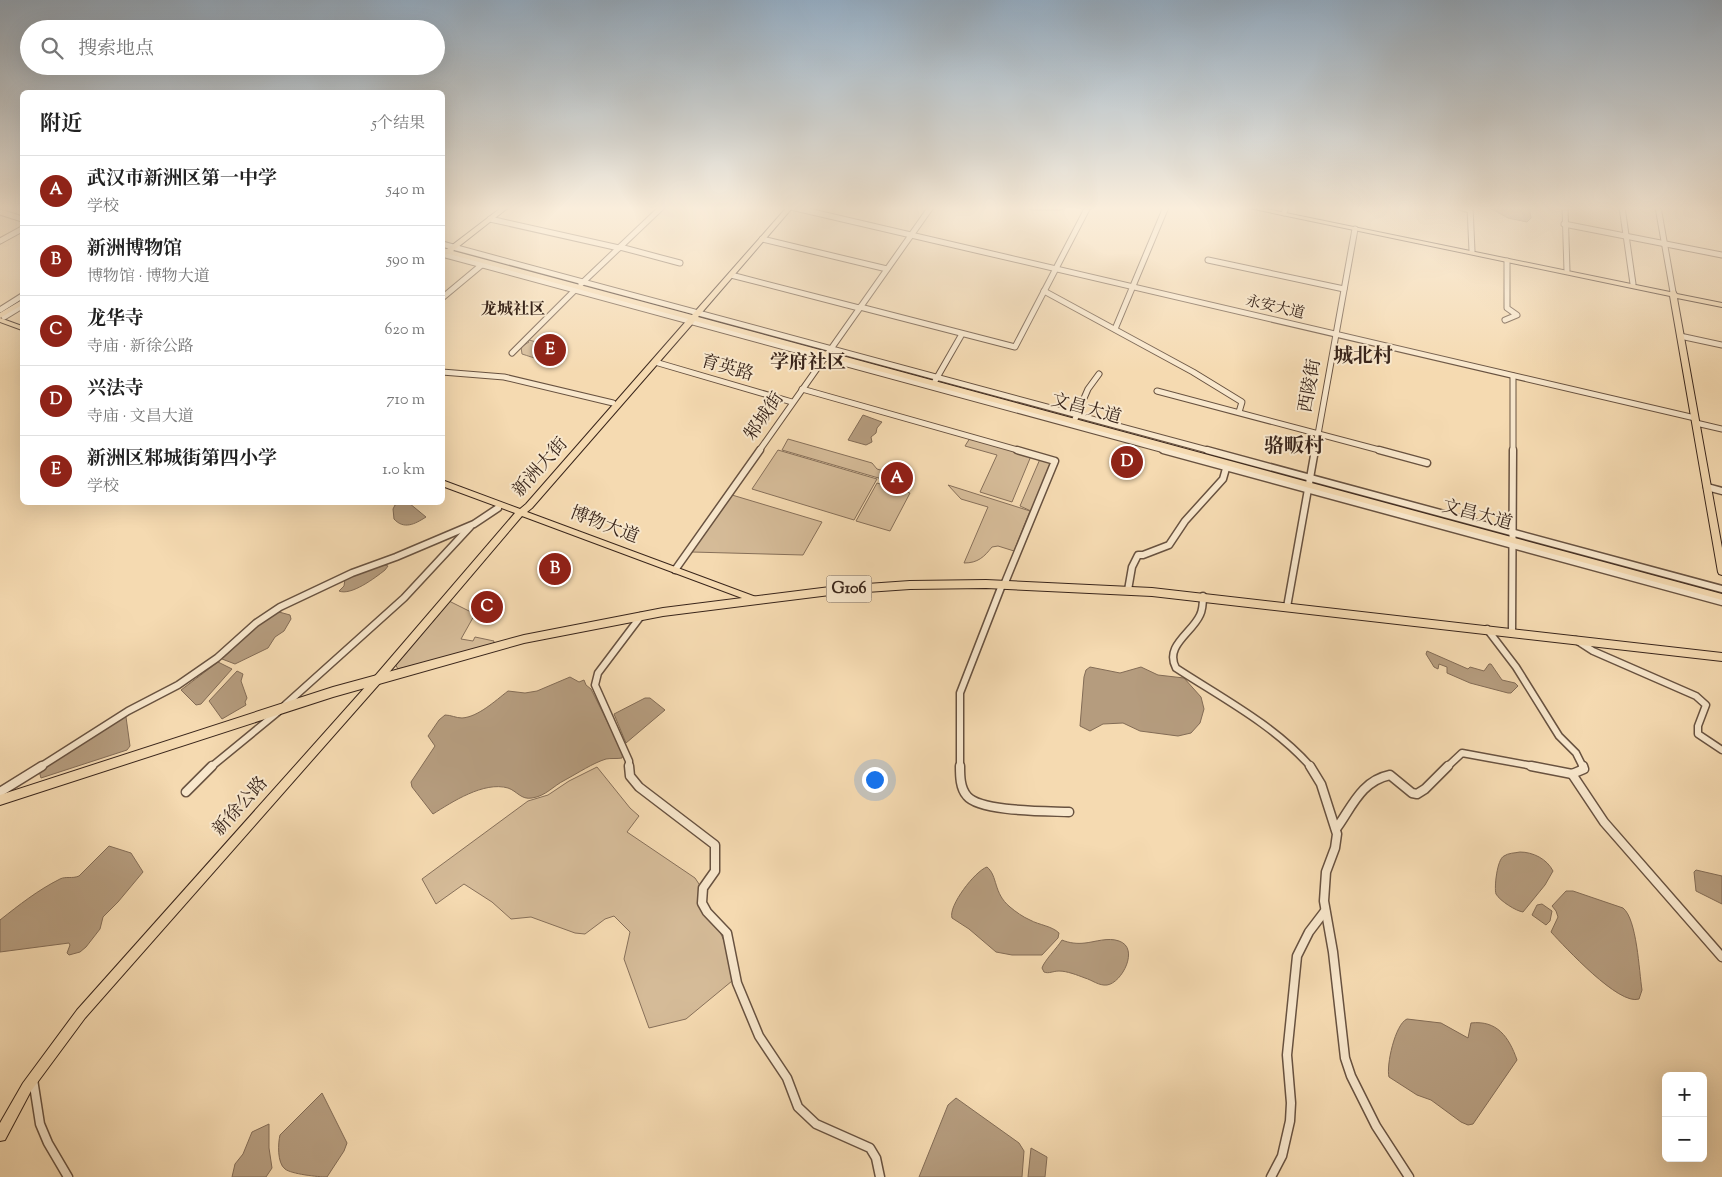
<!DOCTYPE html>
<html lang="zh">
<head>
<meta charset="utf-8">
<style>
	:root { --surface:#fff; --page:#f2f2f2; --text:#222; --muted:#767676; --line:#e0e0e0; --accent:#8f2418 }
	body { margin:0; font-family:"Sorts Mill Goudy","Noto Serif SC",serif; background:var(--page); color:var(--text) }
	.controls { position:absolute; right:15px; bottom:15px; display:grid; overflow:hidden; border-radius:8px; box-shadow:0 5px 20px #0002 }
	.controls button { width:45px; height:45px; display:grid; place-items:center; padding:0; border:0; border-bottom:1px solid var(--line); background:var(--surface); color:var(--text); font:25px sans-serif }
	.you { position:absolute; left:874px; top:779px; width:18px; height:18px; margin:-12px; border:4px solid #fff; border-radius:50%; background:#1a73e8; box-shadow:0 0 0 8px #1a73e833 }
	.badge { display:grid; place-items:center; width:32px; height:32px; border-radius:50%; background:var(--accent); color:#fff; font-size:16px; font-weight:700 }
	.pin { position:absolute; translate:-50% -50%; border:2px solid #fff; box-shadow:0 1px 5px #0006 }
	.list { margin:0; padding:0; list-style:none }
	h2 { display:flex; justify-content:space-between; align-items:center; height:65px; margin:0; padding:0 20px; font-size:21px }
	h2 small { font-size:16px; font-weight:400; color:var(--muted) }
	.list li { display:grid; grid-template-columns:32px 1fr auto; gap:15px; align-items:center; box-sizing:border-box; height:70px; padding:0 20px; border-top:1px solid var(--line) }
	.list b { display:block; font-size:19px; white-space:nowrap }
	.list p { margin:0; font-size:16px; white-space:nowrap; color:var(--muted) }
	.list em { font-size:16px; font-style:normal; color:var(--muted) }
	.icon { flex:none; width:28px; height:28px; fill:none; stroke:currentColor; stroke-width:2; stroke-linecap:round; stroke-linejoin:round }
	.map { position:relative; flex:none; width:1722px; height:1177px; overflow:hidden }
	.search { position:absolute; background:var(--surface); box-shadow:0 5px 20px #0002; left:20px; top:20px; width:425px; height:55px; display:flex; align-items:center; gap:12px; box-sizing:border-box; padding:0 18px; border-radius:28px; color:var(--muted); font-size:19px }
	.panel { position:absolute; background:var(--surface); box-shadow:0 5px 20px #0002; left:20px; top:90px; width:425px; height:415px; border-radius:8px }
	.map>svg:first-child { display:block }
	.green { fill:#d5bb98; stroke:#87705a }
	.water { fill:#b59c7e; stroke:#836c56 }
	.lines { fill:none; stroke-linecap:round; stroke-linejoin:round }
	.minor-far2-casing { stroke:#685240; stroke-width:7 }
	.minor-far1-casing { stroke:#685240; stroke-width:9 }
	.minor-casing { stroke:#685240; stroke-width:11 }
	.major-casing { stroke:#39251b; stroke-width:2 }
	.highway-casing { stroke:#39251b; stroke-width:2 }
	.minor-far2 { stroke:#f8e7cc; stroke-width:5 }
	.minor-far1 { stroke:#f8e7cc; stroke-width:6 }
	.minor { stroke:#f8e7cc; stroke-width:8 }
	.major { fill:#f5dab1; fill-rule:evenodd }
	.highway { fill:#f5dab1; fill-rule:evenodd }
	.labels { text-anchor:middle; dominant-baseline:central; stroke-width:4; stroke-linejoin:round; paint-order:stroke }
	.far-street-label { font-size:15px; fill:#39251b; stroke:#f8e7cc }
	.far-neighbourhood-label { font-size:16px; font-weight:bold; fill:#39251b; stroke:#f8e7cc }
	.shield { fill:#f8e7cc; stroke:#725f50; stroke-width:1 }
	.shield-label { font-size:16px; font-weight:bold; fill:#39251b }
	.street-label { font-size:18px; fill:#39251b; stroke:#f8e7cc }
	.neighbourhood-label { font-size:19px; font-weight:bold; fill:#39251b; stroke:#f8e7cc }
	.quarter-label { font-size:20px; font-weight:bold; fill:#39251b; stroke:#f8e7cc }
</style>
</head>
<body>
<div class="map">
<svg width="1722" height="1177" viewBox="0 0 1722 1177">
	<rect width="100%" height="100%" fill="#f5dab1"/>
	<filter id="stains"><feTurbulence type="fractalNoise" baseFrequency=".004" numOctaves="4"/><feColorMatrix values="0 0 0 0 .2 0 0 0 0 .09 0 0 0 0 .02 0 0 0 .5 -.17"/></filter>
	<radialGradient id="worn" r=".72"><stop offset=".6" stop-color="#630" stop-opacity="0"/><stop offset="1" stop-color="#630" stop-opacity=".3"/></radialGradient>
	<g class="green">
		<path d="M529,340L562,349L557,350C555,367 532,357 522,354L521,347L529,342L527,341Z"/>
		<polygon points="970,438 1031,456 1012,502 980,492 997,455 965,446"/>
		<polygon points="788,439 872,463 877,469 900,476 882,479 782,450"/>
		<polygon points="778,450 877,479 854,520 752,489"/>
		<polygon points="1040,459 1051,463 1031,511 1020,506"/>
		<polygon points="877,483 910,493 890,531 856,521"/>
		<path d="M948,485L1030,511L1014,551L998,546L992,547C984,557 978,563 964,563L988,507L961,499Z"/>
		<polygon points="732,495 822,522 803,555 692,552"/>
		<polygon points="449,601 475,614 461,639 473,641 475,637 494,641 493,645 398,669 395,664"/>
		<path d="M597,767L630,808L639,816L627,832L695,878L701,887C691,915 711,914 721,934C728,948 729,966 732,981L686,1019L649,1028L624,959L630,932L614,916L605,919L585,934L575,933L531,917L511,919L492,902L464,884L436,904L422,879L528,801L548,795L569,781Z"/>
	</g>
	<g class="water">
		<polygon points="1488,207 1529,207 1531,218 1527,222 1508,218"/>
		<polygon points="863,415 882,422 877,428 876,433 871,437 872,442 866,445 848,440"/>
		<path d="M401,503H409L426,517C415,524 404,530 394,519L393,509L395,505Z"/>
		<path d="M383,564L388,566L385,570C375,578 351,596 339,591L344,586L345,579Z"/>
		<polygon points="279,612 290,615 291,619 284,631 275,637 268,648 235,664 222,659 263,621"/>
		<polygon points="1427,651 1468,669 1470,667 1484,671 1489,664 1491,664 1502,680 1515,683 1518,686 1511,693 1508,693 1470,683 1447,673 1447,667 1439,664 1438,669 1434,667 1426,654"/>
		<polygon points="218,662 232,669 201,704 196,705 181,690"/>
		<polygon points="1090,667 1120,673 1141,667 1158,675 1184,678 1201,697 1204,709 1200,723 1191,733 1178,736 1140,731 1123,723 1103,724 1090,731 1080,726 1084,677 1086,670"/>
		<polygon points="237,671 243,674 241,681 247,698 245,702 246,705 222,719 209,701"/>
		<path d="M570,677L579,682L584,680L586,685L591,689L623,753L622,758C617,759 611,758 606,759C593,763 578,773 565,780C553,786 546,796 532,798C521,800 517,791 508,788C484,781 452,802 433,814L412,787L411,782L435,746L428,736L439,720L445,715C451,715 456,718 462,718C478,717 495,701 508,691L525,693L537,691Z"/>
		<polygon points="645,698 650,698 665,710 626,743 614,714"/>
		<polygon points="126,717 130,746 127,750 41,778 39,771 43,767 120,718"/>
		<path d="M109,846L131,853L143,872L118,902L103,917L100,929L86,947L80,952L69,955L67,953L70,945L69,943L0,952V920C19,905 38,890 60,879C66,876 72,879 79,876Z"/>
		<path d="M1520,852C1533,852 1547,859 1553,871L1545,885L1523,912C1516,911 1500,901 1496,894C1494,888 1497,859 1504,856C1508,853 1515,853 1520,852Z"/>
		<path d="M987,867C998,876 993,893 1010,907C1016,912 1023,917 1030,920C1039,925 1052,926 1059,933L1058,938L1042,955H1012L996,952L969,929L952,918C948,906 975,871 987,867Z"/>
		<polygon points="1696,870 1722,876 1722,904 1696,891 1694,872"/>
		<path d="M1566,891H1573L1623,908C1637,919 1639,971 1642,990L1639,999C1619,1006 1565,947 1551,932L1558,917L1556,911L1552,906Z"/>
		<polygon points="1542,904 1552,911 1550,921 1546,925 1532,915 1537,905"/>
		<path d="M1062,940C1069,943 1077,944 1085,943C1095,942 1108,937 1119,941C1140,948 1122,983 1107,985C1099,986 1092,980 1085,978C1077,975 1067,971 1059,971C1053,971 1049,974 1044,972L1042,968C1044,961 1057,948 1062,940Z"/>
		<path d="M1407,1019L1441,1023L1468,1038L1471,1023C1497,1020 1509,1037 1517,1060L1473,1124L1468,1125L1461,1122L1431,1100L1417,1095L1389,1077C1386,1066 1395,1024 1407,1019Z"/>
		<path d="M322,1093L347,1143L344,1151L327,1177C318,1177 291,1174 285,1169C277,1163 278,1143 280,1135Z"/>
		<polygon points="956,1098 1019,1143 1024,1151 1022,1177 919,1177 948,1105"/>
		<polygon points="269,1124 269,1148 272,1168 266,1177 232,1177 235,1164 243,1154 252,1132"/>
		<polygon points="1031,1148 1047,1157 1045,1177 1028,1177"/>
	</g>
	<g class="lines">
		<g class="minor-far2-casing">
			<g id="minor-far2">
				<polyline points="791,207 1695,418"/>
				<polyline points="1032,207 1060,207"/>
				<polyline points="1459,207 1470,210"/>
				<polyline points="1470,207 1472,251"/>
				<polyline points="1565,207 1567,271"/>
				<polyline points="1622,207 1633,284"/>
				<polyline points="1658,207 1673,292"/>
				<polyline points="0,212 22,219"/>
				<polyline points="1284,213 1286,207"/>
				<polyline points="490,219 619,248"/>
				<polyline points="1564,224 1722,255"/>
				<polyline points="762,239 887,269"/>
				<polyline points="0,241 22,229"/>
				<polyline points="442,244 1211,451"/>
				<polyline points="620,247 680,263"/>
				<polyline points="442,254 1168,451"/>
				<polyline points="1208,260 1344,289"/>
				<polyline points="731,275 859,308"/>
				<polyline points="581,284 662,207"/>
				<polyline points="1044,291 1193,372 1242,402 1239,412"/>
				<polyline points="442,298 484,263"/>
				<polyline points="860,307 1015,347 1088,207"/>
				<polyline points="0,310 22,296"/>
				<polyline points="4,317 22,306"/>
				<polyline points="1505,320 1517,315 1507,308 1507,261"/>
				<polyline points="1115,329 1166,207"/>
				<polyline points="1680,336 1722,345"/>
				<polyline points="512,353 577,288"/>
				<polyline points="655,362 792,402"/>
				<polyline points="442,372 504,377 613,403"/>
				<polyline points="935,381 962,334"/>
				<polyline points="802,389 1021,451"/>
				<polyline points="1157,391 1383,451"/>
				<polyline points="1075,419 1088,389 1099,374"/>
				<polyline points="1696,423 1722,429"/>
				<polyline points="759,451 931,207"/>
				<polyline points="1315,451 1355,229"/>
				<polyline points="1513,451 1513,376"/>
			</g>
		</g>
		<g class="minor-far1-casing">
			<g id="minor-far1">
				<polyline points="1163,450 1722,602"/>
				<polyline points="1207,450 1722,589"/>
				<polyline points="1379,450 1427,463"/>
				<polyline points="1707,487 1722,491"/>
				<polyline points="675,570 760,450"/>
				<polyline points="1004,585 1055,461 1017,450"/>
				<polyline points="1128,590 1132,567 1138,555 1143,555 1169,545 1185,521 1223,479 1227,465"/>
				<path d="M1203,596C1203,602 1203,609 1200,615C1192,633 1164,646 1176,668C1222,698 1274,725 1311,767"/>
				<polyline points="1287,607 1315,450"/>
				<polyline points="1487,629 1516,667 1559,736 1576,753 1583,767"/>
				<polyline points="1512,632 1513,450"/>
				<polyline points="1576,640 1593,651 1696,696 1706,705 1698,726 1698,734 1722,750"/>
				<polyline points="285,705 404,598 470,527"/>
				<polyline points="40,767 128,711 178,685 217,658 256,623 280,607 352,573 396,557 474,524 498,508"/>
				<polyline points="211,767 278,712"/>
				<polyline points="629,767 629,761 595,685 598,673 641,616"/>
				<polyline points="960,767 960,693 1002,585"/>
				<polyline points="1447,767 1462,753 1538,767"/>
			</g>
		</g>
		<g class="minor-casing">
			<g id="minor">
				<polyline points="629,766 630,776 639,787 715,845 715,871 703,888 702,903 707,912 727,933 737,983 759,1036 787,1078 798,1107 816,1124 870,1148 876,1158 880,1177"/>
				<path d="M960,766C960,776 960,788 967,796C980,812 1048,811 1069,812"/>
				<polyline points="1310,766 1321,784 1337,834 1335,848 1326,872 1324,901 1333,952 1345,1058 1351,1076 1376,1126 1409,1177"/>
				<polyline points="1531,766 1572,774 1584,769 1583,766"/>
				<polyline points="1572,774 1604,822 1722,957"/>
				<polyline points="0,792 42,766"/>
				<polyline points="186,792 212,766"/>
				<path d="M1336,829C1352,807 1361,781 1390,775L1412,793L1417,794L1425,789L1448,766"/>
				<polyline points="33,1079 40,1124 48,1143 68,1177"/>
				<polyline points="1271,1177 1282,1156 1290,1121 1291,1103 1287,1055 1297,956 1309,932 1325,911"/>
			</g>
		</g>
		<g class="major-casing">
			<g id="major">
				<polygon points="502,207 509,207 453,251 692,315 787,207 793,207 698,317 1722,594 1722,600 695,321 532,508 527,512 756,597 757,599 756,601 750,601 522,516 381,682 85,1018 31,1091 5,1140 0,1141 0,1123 23,1083 77,1010 375,676 515,513 442,486 442,480 520,509 526,504 688,319 449,254 443,255 442,248 447,249"/>
				<polygon points="1244,207 1256,207 1670,292 1673,290 1675,291 1677,294 1722,303 1722,307 1677,298 1722,548 1722,575 1719,574 1718,572 1670,296"/>
				<polygon points="22,300 22,305 0,318 22,326 22,330 0,322 0,313"/>
			</g>
		</g>
		<g class="highway-casing">
			<polygon id="highway" points="986,580 1152,588 1722,653 1722,661 1152,596 986,588 910,589 838,594 663,616 524,643 333,697 0,805 0,795 333,687 524,635 663,608 838,586 910,581"/>
		</g>
		<use href="#minor-far2" class="minor-far2"/>
		<use href="#minor-far1" class="minor-far1"/>
		<use href="#minor" class="minor"/>
		<use href="#major" class="major"/>
		<use href="#highway" class="highway"/>
	</g>
	<linearGradient id="sky" x2="0" y2="1"><stop stop-color="#93aabe"/><stop offset="0.56" stop-color="#faeedc"/><stop offset="1" stop-color="#faeedc" stop-opacity="0"/></linearGradient>
	<rect width="1722" height="372" fill="url(#sky)"/>
	<g class="labels">
		<g class="far-street-label">
			<text transform="translate(1275 308) rotate(13)">永安大道</text>
		</g>
		<g class="far-neighbourhood-label">
			<text x="513" y="310">龙城社区</text>
		</g>
		<rect class="shield" x="826.5" y="575.5" width="45" height="27" rx="4"/>
		<g class="shield-label">
			<text x="849" y="589">G106</text>
		</g>
		<g class="street-label">
			<text transform="translate(727 369) rotate(16)">育英路</text>
			<text transform="translate(1311 386) rotate(-80)">西陵街</text>
			<text transform="translate(1086 410) rotate(15)">文昌大道</text>
			<text transform="translate(765 417) rotate(-55)">邾城街</text>
			<text transform="translate(541 468) rotate(-48)">新洲大街</text>
			<text transform="translate(1477 516) rotate(15)">文昌大道</text>
			<text transform="translate(604 526) rotate(21)">博物大道</text>
			<text transform="translate(241 807) rotate(-48)">新徐公路</text>
		</g>
		<g class="neighbourhood-label">
			<text x="808" y="363">学府社区</text>
		</g>
		<g class="quarter-label">
			<text x="1363" y="357">城北村</text>
			<text x="1294" y="447">骆畈村</text>
		</g>
	</g>
	<rect width="100%" height="100%" filter="url(#stains)"/>
	<rect width="100%" height="100%" fill="url(#worn)"/>
</svg>
<div class="controls">
<button>+</button>
<button>−</button>
</div>
<div class="you"></div>
<div class="pin badge" style="left:897px;top:478px">A</div>
<div class="pin badge" style="left:555px;top:569px">B</div>
<div class="pin badge" style="left:487px;top:607px">C</div>
<div class="pin badge" style="left:1127px;top:462px">D</div>
<div class="pin badge" style="left:550px;top:350px">E</div>
<div class="search"><svg class="icon" aria-label="search" viewBox="0 0 24 24"><circle cx="10" cy="10" r="6"/><path d="M15 15l6 6"/></svg>搜索地点</div>
<section class="panel">
<h2>附近<small>5个结果</small></h2>
<ul class="list">
<li><span class="badge">A</span><div><b>武汉市新洲区第一中学</b><p>学校</p></div><em>540 m</em></li>
<li><span class="badge">B</span><div><b>新洲博物馆</b><p>博物馆 · 博物大道</p></div><em>590 m</em></li>
<li><span class="badge">C</span><div><b>龙华寺</b><p>寺庙 · 新徐公路</p></div><em>620 m</em></li>
<li><span class="badge">D</span><div><b>兴法寺</b><p>寺庙 · 文昌大道</p></div><em>710 m</em></li>
<li><span class="badge">E</span><div><b>新洲区邾城街第四小学</b><p>学校</p></div><em>1.0 km</em></li>
</ul>
</section>
</div>
</body>
</html>
